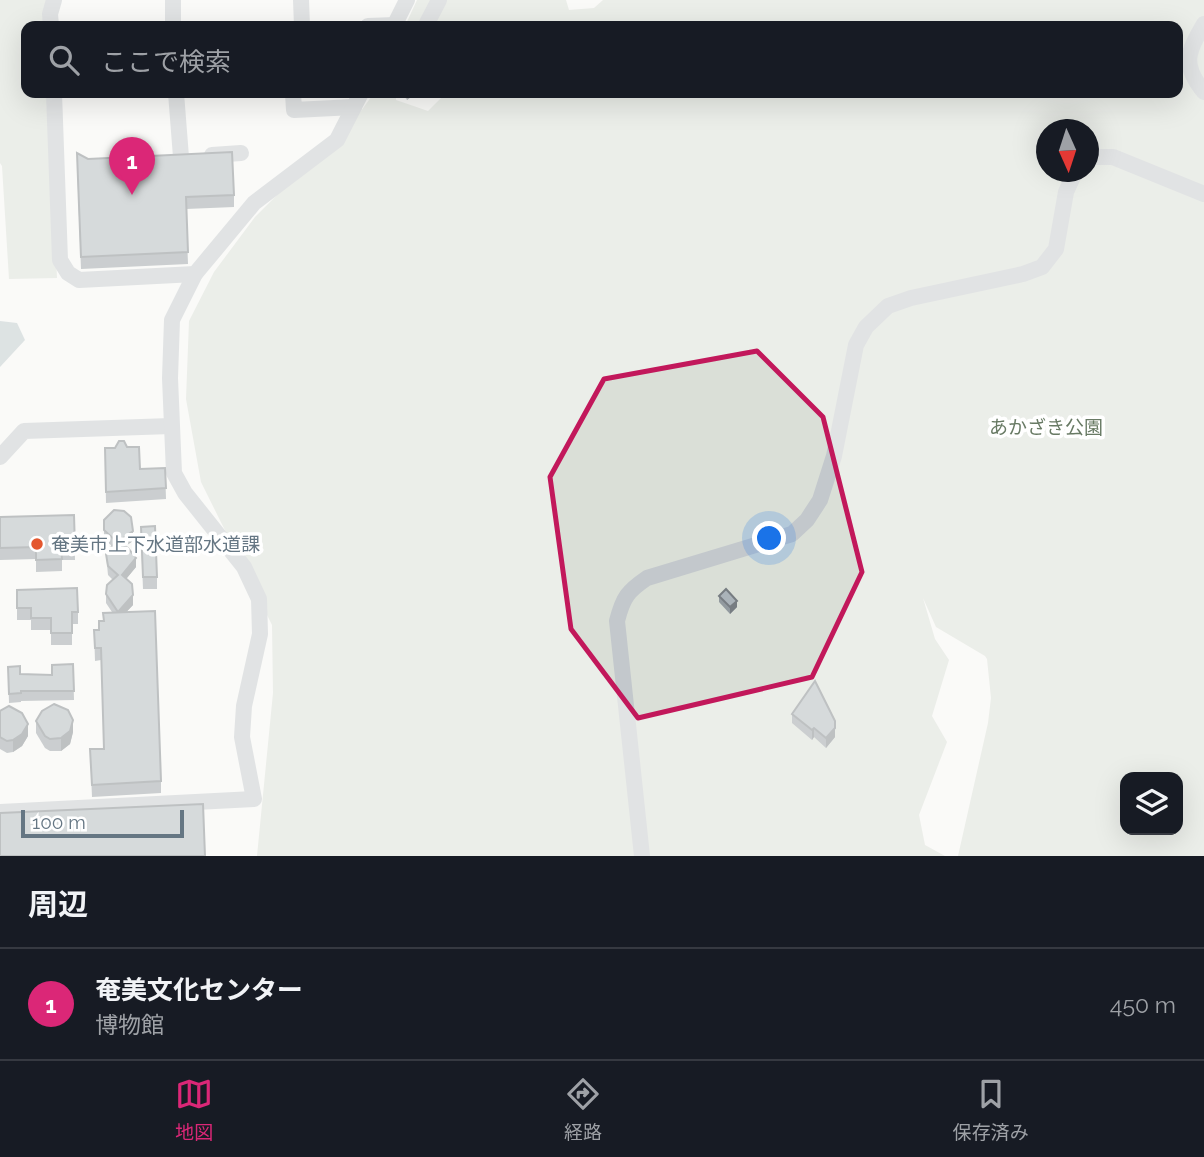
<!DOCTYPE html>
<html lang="ja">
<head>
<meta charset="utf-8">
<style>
	:root { --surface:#171b24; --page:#20242c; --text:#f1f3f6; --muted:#9ea1a6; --line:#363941; --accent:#db2777 }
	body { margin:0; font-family:Raleway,"Noto Sans JP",sans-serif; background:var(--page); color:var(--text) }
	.controls { position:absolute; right:21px; bottom:21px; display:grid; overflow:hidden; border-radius:14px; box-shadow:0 7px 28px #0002 }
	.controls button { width:63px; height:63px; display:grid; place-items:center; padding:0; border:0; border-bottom:2px solid var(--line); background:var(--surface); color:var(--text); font:35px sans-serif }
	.compass { position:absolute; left:1036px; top:119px; width:63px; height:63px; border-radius:50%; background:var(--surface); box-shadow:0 7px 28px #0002; rotate:177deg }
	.scale { position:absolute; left:21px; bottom:18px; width:163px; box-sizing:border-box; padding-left:7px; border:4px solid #657683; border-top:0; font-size:19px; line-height:24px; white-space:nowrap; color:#657683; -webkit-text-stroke:5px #fff; paint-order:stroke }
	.you { position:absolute; left:770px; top:539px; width:24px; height:24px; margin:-18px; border:5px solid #fff; border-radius:50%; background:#1a73e8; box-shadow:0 0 0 10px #1a73e833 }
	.badge { display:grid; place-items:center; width:46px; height:46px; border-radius:50%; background:var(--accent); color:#fff; font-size:23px; font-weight:700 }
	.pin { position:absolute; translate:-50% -58px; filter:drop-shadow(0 2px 4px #0008) }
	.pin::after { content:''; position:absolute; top:37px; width:24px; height:21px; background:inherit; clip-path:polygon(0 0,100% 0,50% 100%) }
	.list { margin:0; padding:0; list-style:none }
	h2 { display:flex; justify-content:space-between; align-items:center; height:91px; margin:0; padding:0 28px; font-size:30px }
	h2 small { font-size:23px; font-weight:400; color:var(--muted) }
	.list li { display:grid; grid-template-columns:46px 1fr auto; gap:21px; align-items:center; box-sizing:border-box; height:112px; padding:0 28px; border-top:2px solid var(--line) }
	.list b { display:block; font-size:26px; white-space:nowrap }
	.list p { margin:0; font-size:23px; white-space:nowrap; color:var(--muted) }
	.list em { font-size:23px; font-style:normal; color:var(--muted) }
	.icon { flex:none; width:38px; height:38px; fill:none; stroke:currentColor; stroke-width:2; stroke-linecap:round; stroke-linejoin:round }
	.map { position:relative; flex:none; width:1204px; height:856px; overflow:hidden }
	.search { position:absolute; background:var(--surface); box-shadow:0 7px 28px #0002; left:21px; right:21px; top:21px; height:77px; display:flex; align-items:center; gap:18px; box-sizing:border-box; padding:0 24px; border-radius:14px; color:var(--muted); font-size:26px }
	.sheet { height:203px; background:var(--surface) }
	nav { display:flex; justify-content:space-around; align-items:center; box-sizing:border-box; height:98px; border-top:2px solid var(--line); background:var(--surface); font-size:19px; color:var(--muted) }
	nav a { display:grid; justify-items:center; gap:4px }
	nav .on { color:var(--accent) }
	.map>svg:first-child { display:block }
	.green { fill:#dadfd7; fill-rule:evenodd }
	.water { fill:#bbc7cb }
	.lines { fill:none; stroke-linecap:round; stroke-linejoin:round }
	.minor { stroke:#c3c8cc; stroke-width:16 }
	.wall { fill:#929a9f }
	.shaded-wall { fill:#777d82 }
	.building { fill:#aab3b9; stroke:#777d82; stroke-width:2 }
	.marked { fill:none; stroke:#c2185b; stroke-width:5; stroke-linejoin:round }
	.poi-dot { fill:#e4572e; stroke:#fff; stroke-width:2.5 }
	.labels { text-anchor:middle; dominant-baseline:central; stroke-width:7; stroke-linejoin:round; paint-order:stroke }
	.park-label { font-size:19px; fill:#687a64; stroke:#fff }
	.poi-label { font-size:19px; fill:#657683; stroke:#fff; text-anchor:start }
</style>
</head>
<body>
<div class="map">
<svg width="1204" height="856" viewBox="0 0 1204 856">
	<rect width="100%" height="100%" fill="#fafaf8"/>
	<g class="green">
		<polygon points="0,0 50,0 47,26 26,26 26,93 49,93 57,278 9,279 2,166 0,163"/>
		<path d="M417,0H566L569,10L594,8L603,0H1204V856H958L988,723L991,698L987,659L985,656L936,627L923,598L935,639L949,660L932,716L947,742L919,815L925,845L945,856H257L273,693L272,625L201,482L186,399L189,321L214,272L255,217L361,111L374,93H396V100L428,111L446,93H1178V26H405ZM1046,130H1088V172H1046ZM1125,777H1178V830H1125Z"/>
	</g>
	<polygon class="water" points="0,321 17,323 25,340 0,367"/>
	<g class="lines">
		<g class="minor">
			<polyline points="301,0 302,26"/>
			<polyline points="427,23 439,0"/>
			<path d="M1204,24C1188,52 1181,64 1204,92"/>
			<polyline points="51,26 50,14 54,0"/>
			<polyline points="173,26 173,0"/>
			<polyline points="368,26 395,25"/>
			<polyline points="394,26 407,0"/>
			<polyline points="54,93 60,260 68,273 79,280 195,274"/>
			<polyline points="176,93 181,157"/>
			<polyline points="293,93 294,110 354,107"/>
			<polyline points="212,155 241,153"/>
			<polyline points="1088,157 1113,157 1204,194"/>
			<polyline points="0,457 24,431 171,426"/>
			<polyline points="0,812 254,799 242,737 244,706 260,634 259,599 244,567 185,493 174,473 170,378 172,320 195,274 254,203 337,140 361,93"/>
			<path d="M642,856L617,621C623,597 628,591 647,578L792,534L807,520L820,500L834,456L856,345L866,327L888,306L911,298L1023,274L1042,267L1056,249L1066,192L1075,172"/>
		</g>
	</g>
	<g class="wall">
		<polygon points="402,93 416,93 407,100"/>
		<polygon points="88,159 234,195 234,207 186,209 188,264 81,269 77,166"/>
		<polygon points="127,447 140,469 165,468 166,499 106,503 105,448"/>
		<polygon points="74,515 75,560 62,560 62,571 36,572 36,559 0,560 0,517"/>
		<polygon points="104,520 133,541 125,546 136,567 126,579 133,605 126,612 161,781 161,793 92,797 90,749 104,749 101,660 95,661 94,630 99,630 103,621 112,612 106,603 106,594 113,580 108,575 106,554 112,546 104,539"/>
		<polygon points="141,539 157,577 157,589 143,589"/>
		<polygon points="17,590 78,612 78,624 72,624 72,645 51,645 51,630 31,630 31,620 17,620"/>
		<polygon points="719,596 737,607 730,614 719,602"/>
		<polygon points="73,664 74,700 21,701 21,702 9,703 8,667 20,674 52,675"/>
		<polygon points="0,711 28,736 22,746 13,752 7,753 0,749"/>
		<polygon points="792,714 835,730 835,737 826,748 814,737 812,740 792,723"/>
		<polygon points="36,721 73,732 70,744 61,751 50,751 45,748 36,733"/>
	</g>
	<g class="shaded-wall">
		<polygon points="407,93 416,93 407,100"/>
		<polygon points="133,531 133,541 118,551 118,542"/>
		<polygon points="136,558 136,567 122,584 122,575"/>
		<polygon points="133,595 133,605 118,621 118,612"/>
		<polygon points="737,601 737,607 730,614 730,607"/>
		<polygon points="73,720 73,732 70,744 61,751 61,738"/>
		<polygon points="835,721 835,737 826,748 826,738"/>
		<polygon points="28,724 28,736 22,746 13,752 13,740"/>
		<polygon points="814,728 814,737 812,740 812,730"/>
	</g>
	<g class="building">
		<polygon points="232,152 234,195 186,197 188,252 81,257 77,153 88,159"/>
		<polygon points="119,441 124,441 127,447 139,447 140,469 165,468 166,488 106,492 105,448 115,448"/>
		<polygon points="114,510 124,511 131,517 133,531 118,542 128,548 136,558 122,575 132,584 133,595 118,612 106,594 107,585 118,575 108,566 106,554 116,541 104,530 104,520"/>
		<polygon points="74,515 75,548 61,548 62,559 36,560 36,547 0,548 0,517"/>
		<polygon points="155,526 157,577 143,577 141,527"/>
		<polygon points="77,588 78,612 72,612 72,633 51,633 51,618 31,618 31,608 17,608 17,590"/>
		<polygon points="726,589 737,601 730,607 719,596"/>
		<polygon points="155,611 161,781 92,785 90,749 104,749 101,648 95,648 94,630 99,630 99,621 104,621 103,613"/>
		<polygon points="73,664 74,691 21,691 21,693 9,694 8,667 20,666 20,674 52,675 52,665"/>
		<polygon points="815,681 835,721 835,728 826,738 814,728 812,730 792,714"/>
		<polygon points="54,704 68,710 73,720 70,731 61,738 50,739 45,736 36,721 42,711"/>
		<polygon points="9,706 22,713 28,724 22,734 13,740 7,741 0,737 0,711"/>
		<polygon points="203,804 205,856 0,856 0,813"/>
	</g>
	<path d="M0 0H1204V856H0ZM757,351L823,417L862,572L812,677L638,718L571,629L550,477L604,379Z" fill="#fafaf8" fill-opacity=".55" fill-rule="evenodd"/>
	<path class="marked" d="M757,351L823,417L862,572L812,677L638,718L571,629L550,477L604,379Z"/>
	<circle class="poi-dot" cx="37" cy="544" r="7"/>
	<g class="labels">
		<g class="park-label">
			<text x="1046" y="427">あかざき公園</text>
		</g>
		<g class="poi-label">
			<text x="51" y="544">奄美市上下水道部水道課</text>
		</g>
	</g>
</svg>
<div class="controls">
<button><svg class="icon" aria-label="layers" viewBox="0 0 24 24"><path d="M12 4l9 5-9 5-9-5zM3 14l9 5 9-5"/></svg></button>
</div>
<svg class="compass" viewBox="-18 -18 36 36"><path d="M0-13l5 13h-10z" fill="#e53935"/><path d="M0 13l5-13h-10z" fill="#9ea1a6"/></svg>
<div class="scale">100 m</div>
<div class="you"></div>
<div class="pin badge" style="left:132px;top:195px">1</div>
<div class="search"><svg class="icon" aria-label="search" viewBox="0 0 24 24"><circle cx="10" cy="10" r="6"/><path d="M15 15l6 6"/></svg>ここで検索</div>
</div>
<section class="sheet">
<h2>周辺<small></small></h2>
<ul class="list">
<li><span class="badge">1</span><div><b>奄美文化センター</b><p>博物館</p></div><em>450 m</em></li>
</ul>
</section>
<nav>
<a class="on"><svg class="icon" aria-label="map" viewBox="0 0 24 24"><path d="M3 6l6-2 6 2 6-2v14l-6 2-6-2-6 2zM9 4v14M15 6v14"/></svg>地図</a>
<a><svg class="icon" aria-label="directions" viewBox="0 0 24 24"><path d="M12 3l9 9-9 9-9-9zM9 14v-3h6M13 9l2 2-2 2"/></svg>経路</a>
<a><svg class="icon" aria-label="saved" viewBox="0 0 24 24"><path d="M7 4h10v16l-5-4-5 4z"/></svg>保存済み</a>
</nav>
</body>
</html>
